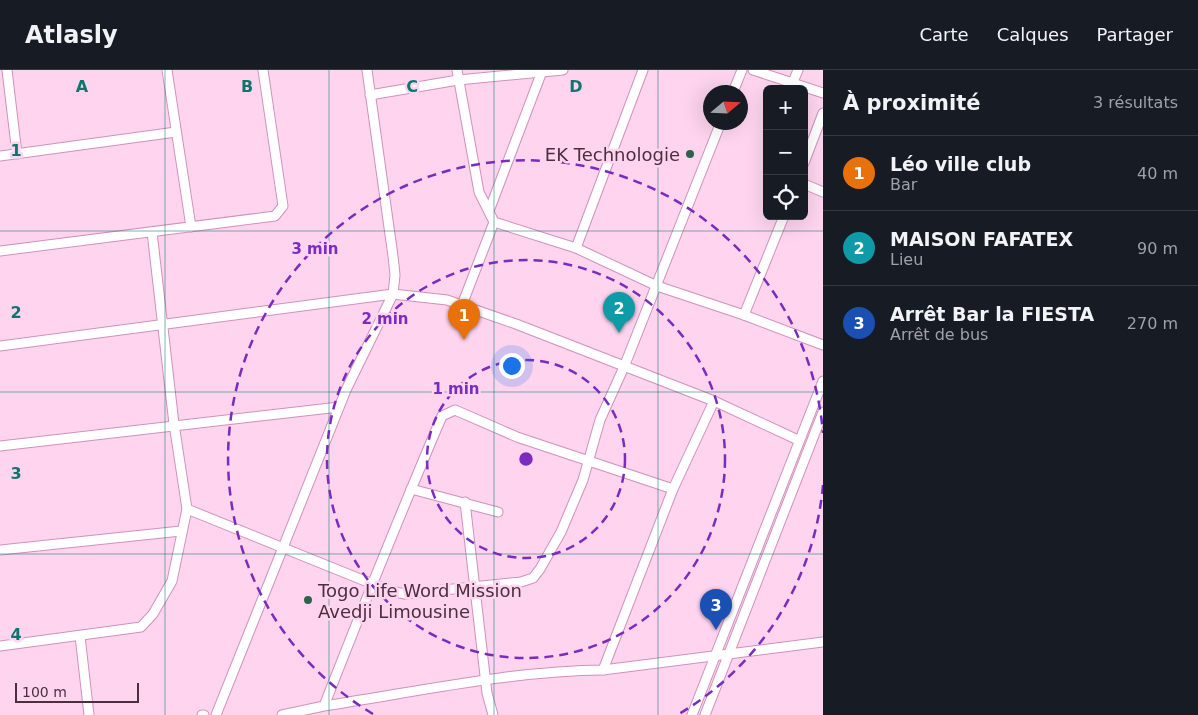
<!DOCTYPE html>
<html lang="fr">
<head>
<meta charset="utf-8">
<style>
	:root { --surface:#171b24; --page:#242831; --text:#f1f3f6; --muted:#9ea1a6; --line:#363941; --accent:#d93025 }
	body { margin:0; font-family:"DejaVu Sans",sans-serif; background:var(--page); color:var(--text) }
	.controls { position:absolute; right:15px; top:15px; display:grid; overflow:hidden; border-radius:8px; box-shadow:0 5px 20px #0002 }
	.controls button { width:45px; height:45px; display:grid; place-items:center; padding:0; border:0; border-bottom:1px solid var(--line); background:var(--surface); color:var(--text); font:25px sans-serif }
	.compass { position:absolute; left:703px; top:15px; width:45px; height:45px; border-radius:50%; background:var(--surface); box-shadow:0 5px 20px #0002; rotate:71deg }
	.scale { position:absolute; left:15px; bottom:12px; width:124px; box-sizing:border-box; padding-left:5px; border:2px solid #4b2f41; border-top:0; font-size:14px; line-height:18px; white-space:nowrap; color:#4b2f41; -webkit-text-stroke:4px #fed4ef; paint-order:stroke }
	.you { position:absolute; left:511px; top:295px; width:18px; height:18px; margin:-12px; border:4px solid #fff; border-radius:50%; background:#1a73e8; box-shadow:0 0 0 8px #1a73e833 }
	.badge { display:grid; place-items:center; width:32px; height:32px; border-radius:50%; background:var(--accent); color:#fff; font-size:16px; font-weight:700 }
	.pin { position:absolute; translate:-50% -41px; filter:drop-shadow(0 1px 2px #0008) }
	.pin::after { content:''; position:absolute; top:26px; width:18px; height:15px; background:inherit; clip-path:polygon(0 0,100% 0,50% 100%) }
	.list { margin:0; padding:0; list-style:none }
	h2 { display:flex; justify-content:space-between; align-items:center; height:65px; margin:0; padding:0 20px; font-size:21px }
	h2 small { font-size:16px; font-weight:400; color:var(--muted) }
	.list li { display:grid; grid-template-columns:32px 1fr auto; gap:15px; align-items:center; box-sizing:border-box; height:75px; padding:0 20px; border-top:1px solid var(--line) }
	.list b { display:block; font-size:19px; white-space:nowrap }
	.list p { margin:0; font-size:16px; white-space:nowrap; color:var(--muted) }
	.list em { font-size:16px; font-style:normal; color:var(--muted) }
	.icon { flex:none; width:28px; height:28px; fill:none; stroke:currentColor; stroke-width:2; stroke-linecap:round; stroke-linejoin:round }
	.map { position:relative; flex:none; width:823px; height:645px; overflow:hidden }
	header { display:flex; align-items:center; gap:30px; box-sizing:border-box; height:70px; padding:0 25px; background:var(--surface); border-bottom:1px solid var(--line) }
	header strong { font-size:24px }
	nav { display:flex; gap:28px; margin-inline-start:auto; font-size:18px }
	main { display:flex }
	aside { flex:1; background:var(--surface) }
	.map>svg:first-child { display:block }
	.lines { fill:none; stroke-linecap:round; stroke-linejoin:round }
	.minor-casing { stroke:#d290bc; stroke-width:11 }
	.minor { stroke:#fff; stroke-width:9 }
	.grid { fill:none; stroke:#0f766e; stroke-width:1; stroke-opacity:0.55 }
	.ring { fill:none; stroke:#7b2cbf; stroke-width:2.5; stroke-dasharray:9 6 }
	.poi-dot { fill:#2d6349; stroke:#fed4ef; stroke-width:2 }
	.labels { text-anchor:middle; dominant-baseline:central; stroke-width:5; stroke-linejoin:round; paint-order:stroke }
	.poi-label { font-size:18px; fill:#4b2f41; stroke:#fed4ef; text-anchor:end }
	.grid-label { font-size:16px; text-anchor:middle; font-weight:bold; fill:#0f766e; stroke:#fed4ef; stroke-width:5; stroke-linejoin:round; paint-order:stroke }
	.centre { fill:#7b2cbf; stroke:#fed4ef; stroke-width:2.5 }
	.ring-label { font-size:15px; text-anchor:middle; font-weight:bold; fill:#7b2cbf; stroke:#fed4ef; stroke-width:5; stroke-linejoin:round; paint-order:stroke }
</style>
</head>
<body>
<header>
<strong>Atlasly</strong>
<nav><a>Carte</a><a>Calques</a><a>Partager</a></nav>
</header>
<main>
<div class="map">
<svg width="823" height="645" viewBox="0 0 823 645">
	<rect width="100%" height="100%" fill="#fed4ef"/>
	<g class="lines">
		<g class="minor-casing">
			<g id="minor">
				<polyline points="7,0 17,84"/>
				<polyline points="167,0 191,157"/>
				<polyline points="457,0 479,122 494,152 576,178 657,216 744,245 823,275"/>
				<polyline points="753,0 823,23"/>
				<polyline points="793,12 798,0"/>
				<polyline points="733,22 742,0"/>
				<polyline points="370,25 458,10 563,0"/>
				<polyline points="0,86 176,62"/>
				<polyline points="804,93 823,43"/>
				<polyline points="804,114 823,122"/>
				<polyline points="489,141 541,4"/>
				<polyline points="576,178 643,0"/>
				<polyline points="0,181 275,146 283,136 263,0"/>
				<polyline points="462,235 494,152"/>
				<polyline points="744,245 784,146"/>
				<polyline points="0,276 393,224 447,230 516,254 714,331 798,370"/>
				<polyline points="0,376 339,337"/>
				<polyline points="411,419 498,442"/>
				<polyline points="673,419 714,331"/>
				<polyline points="465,432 487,623 493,645"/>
				<polyline points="187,439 390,521 405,524 521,512 533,508 540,499 561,462 583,410 600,350 624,297 721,52"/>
				<polyline points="0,480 181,461"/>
				<polyline points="80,566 89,645"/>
				<polyline points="0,576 141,557 153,544 172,511 187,439 174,354 152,162"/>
				<polyline points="603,600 823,572"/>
				<polyline points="202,645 204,645"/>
				<polyline points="216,645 346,320 393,224 395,205 393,186 367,0"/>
				<path d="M282,645L324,636C362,539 401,442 442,346L455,340L517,367L673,419L603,600C510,601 416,622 324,636"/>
				<polyline points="692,645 823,311"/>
				<polyline points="705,645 823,342"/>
			</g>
		</g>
		<use href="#minor" class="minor"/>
	</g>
	<path class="grid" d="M165,0V645M329,0V645M494,0V645M658,0V645M0,161H823M0,322H823M0,484H823"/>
	<g class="ring">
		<circle cx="526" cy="389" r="99"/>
		<circle cx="526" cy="389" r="199"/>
		<path d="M823 415A298 298 0 0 1 679 644M373 644A298 298 0 1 1 823 363"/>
	</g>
	<g class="poi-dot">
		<circle cx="690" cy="84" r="5"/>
		<circle cx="308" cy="530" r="5"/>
	</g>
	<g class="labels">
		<g class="poi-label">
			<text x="680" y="84">EK Technologie</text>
			<text x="318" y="520" text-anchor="start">Togo Life Word Mission<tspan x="318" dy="21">Avedji Limousine</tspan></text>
		</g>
	</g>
	<g class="grid-label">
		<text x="82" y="22">A</text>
		<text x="247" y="22">B</text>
		<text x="412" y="22">C</text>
		<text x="576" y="22">D</text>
		<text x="16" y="86">1</text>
		<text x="16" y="248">2</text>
		<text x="16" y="409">3</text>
		<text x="16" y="570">4</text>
	</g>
	<circle cx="526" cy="389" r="8" class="centre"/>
	<g class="ring-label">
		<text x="315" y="184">3 min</text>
		<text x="385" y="254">2 min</text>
		<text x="456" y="324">1 min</text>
	</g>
</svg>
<div class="controls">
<button>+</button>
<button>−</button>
<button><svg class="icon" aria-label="locate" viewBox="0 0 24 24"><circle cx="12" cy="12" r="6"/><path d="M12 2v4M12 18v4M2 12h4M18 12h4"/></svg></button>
</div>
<svg class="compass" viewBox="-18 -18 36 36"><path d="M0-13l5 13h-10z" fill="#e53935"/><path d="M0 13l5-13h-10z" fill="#9ea1a6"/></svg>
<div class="scale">100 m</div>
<div class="you"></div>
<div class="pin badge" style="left:464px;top:270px;background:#e8710a">1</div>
<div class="pin badge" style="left:619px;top:263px;background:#0f9aa8">2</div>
<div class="pin badge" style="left:716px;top:560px;background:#1a4fb4">3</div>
</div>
<aside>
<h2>À proximité<small>3 résultats</small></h2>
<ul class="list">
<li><span class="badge" style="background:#e8710a">1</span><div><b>Léo ville club</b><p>Bar</p></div><em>40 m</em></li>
<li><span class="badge" style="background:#0f9aa8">2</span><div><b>MAISON FAFATEX</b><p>Lieu</p></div><em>90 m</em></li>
<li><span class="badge" style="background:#1a4fb4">3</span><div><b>Arrêt Bar la FIESTA</b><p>Arrêt de bus</p></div><em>270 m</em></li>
</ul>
</aside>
</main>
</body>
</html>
